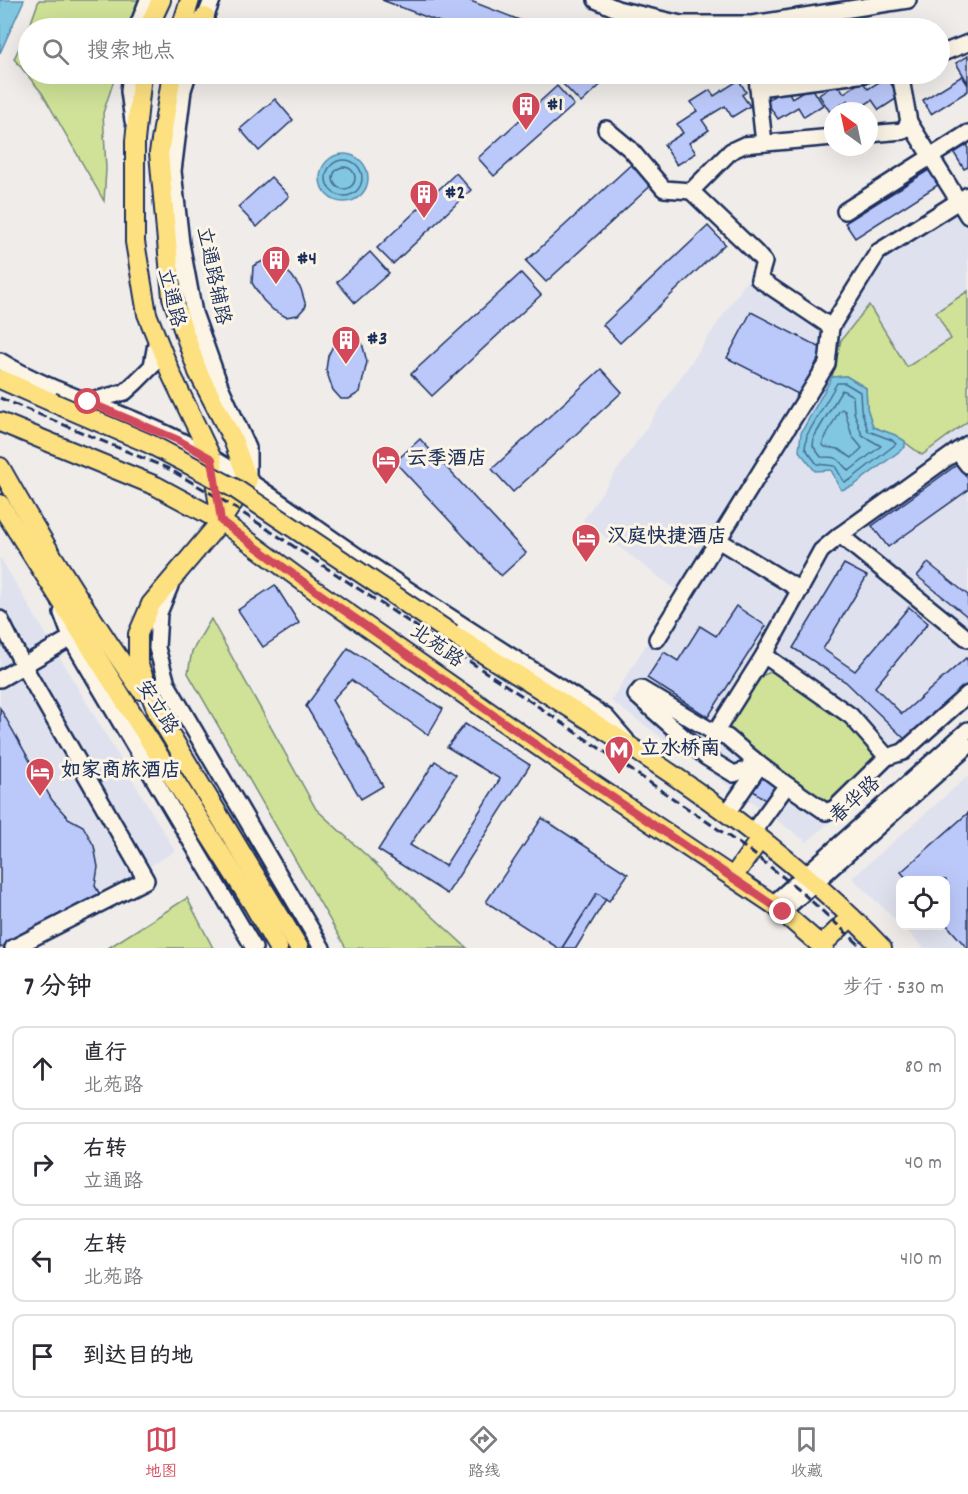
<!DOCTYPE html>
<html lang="zh">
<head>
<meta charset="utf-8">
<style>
	:root { --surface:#fff; --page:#f2f2f3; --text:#2b2b33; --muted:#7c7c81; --line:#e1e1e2; --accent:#d1495b }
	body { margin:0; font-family:Dekko,"LXGW WenKai TC",sans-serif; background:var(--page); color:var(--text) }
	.controls { position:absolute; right:18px; bottom:18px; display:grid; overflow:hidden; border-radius:12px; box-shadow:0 6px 24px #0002 }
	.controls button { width:54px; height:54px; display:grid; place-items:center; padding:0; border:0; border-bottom:2px solid var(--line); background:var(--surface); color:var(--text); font:30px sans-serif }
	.compass { position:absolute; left:824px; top:102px; width:54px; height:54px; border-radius:50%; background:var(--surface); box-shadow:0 6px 24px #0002; rotate:327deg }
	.stop { position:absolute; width:18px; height:18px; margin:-14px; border:4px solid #d1495b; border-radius:50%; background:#fff }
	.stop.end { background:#d1495b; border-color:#fff; box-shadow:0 2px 6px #0008 }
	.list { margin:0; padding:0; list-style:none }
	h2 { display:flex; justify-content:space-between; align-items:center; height:78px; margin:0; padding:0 24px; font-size:26px }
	h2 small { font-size:20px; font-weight:400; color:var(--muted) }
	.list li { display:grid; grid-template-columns:39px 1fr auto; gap:18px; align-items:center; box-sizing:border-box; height:84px; margin:0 12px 12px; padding:0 12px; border:2px solid var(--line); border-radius:12px }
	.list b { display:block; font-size:22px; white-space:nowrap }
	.list p { margin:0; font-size:20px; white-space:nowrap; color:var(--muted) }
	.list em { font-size:20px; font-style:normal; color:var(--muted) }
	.icon { flex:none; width:33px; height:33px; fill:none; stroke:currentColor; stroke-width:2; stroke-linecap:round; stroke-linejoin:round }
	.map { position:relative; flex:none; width:968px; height:948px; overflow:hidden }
	.search { position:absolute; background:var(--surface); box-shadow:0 6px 24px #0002; left:18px; right:18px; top:18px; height:66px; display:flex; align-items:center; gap:15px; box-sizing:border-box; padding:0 21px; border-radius:33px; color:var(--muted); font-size:22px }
	.sheet { height:462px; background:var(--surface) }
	nav { display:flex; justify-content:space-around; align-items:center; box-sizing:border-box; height:84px; border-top:2px solid var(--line); background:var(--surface); font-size:16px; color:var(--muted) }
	nav a { display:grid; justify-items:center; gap:3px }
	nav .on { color:var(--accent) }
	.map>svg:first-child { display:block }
	.built { fill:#dfe2ee }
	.green { fill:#cfe297; stroke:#75887a; stroke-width:1.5 }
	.water { fill:#81c7e2; stroke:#588aad; stroke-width:1.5 }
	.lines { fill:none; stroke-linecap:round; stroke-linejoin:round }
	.shore { stroke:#446c93; stroke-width:1.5 }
	.building { fill:#bbc9fa; stroke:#1b2f5e; stroke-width:1.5 }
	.minor-casing { stroke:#1b2f5e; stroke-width:20 }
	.major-casing { stroke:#1b2f5e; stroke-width:22 }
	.minor { stroke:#fcf5e5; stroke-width:15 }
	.major { stroke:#fde080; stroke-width:18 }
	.rail { stroke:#1b2f5e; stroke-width:3; stroke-dasharray:9 4.5; stroke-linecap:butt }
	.major-bridge-casing { stroke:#1b2f5e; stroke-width:22; stroke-linecap:butt }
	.major-bridge { stroke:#fde080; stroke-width:18 }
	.route { stroke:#d1495b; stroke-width:8 }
	.labels { text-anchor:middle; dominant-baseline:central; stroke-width:6; stroke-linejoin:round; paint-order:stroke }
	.poi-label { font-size:20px; font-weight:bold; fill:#1b2f5e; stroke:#fcf5e5; text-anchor:start }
	.street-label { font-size:20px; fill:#1b2f5e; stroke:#fcf5e5 }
</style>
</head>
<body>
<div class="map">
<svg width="968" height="948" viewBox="0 0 968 948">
	<rect width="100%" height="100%" fill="#efece9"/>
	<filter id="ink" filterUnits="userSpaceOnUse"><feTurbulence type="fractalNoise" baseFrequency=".0167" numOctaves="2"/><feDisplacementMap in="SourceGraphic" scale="12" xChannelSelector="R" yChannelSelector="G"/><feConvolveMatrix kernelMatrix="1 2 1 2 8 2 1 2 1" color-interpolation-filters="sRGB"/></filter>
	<g filter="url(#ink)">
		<g class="built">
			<polygon points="968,206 968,700 807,842 611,701 679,592 583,520 748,279 831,336 882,260"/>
			<polygon points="0,557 175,851 14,948 0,948"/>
			<polygon points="968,776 968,948 924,948 902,926 946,926 946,880 900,880 900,924 852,878"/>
		</g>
		<g class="green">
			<polygon points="39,0 141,0 131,28 29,28"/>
			<polygon points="28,29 28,74 116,74 103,113 106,169 104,201 42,93 14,59"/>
			<polygon points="968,291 968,421 922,455 895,435 873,427 867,408 866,388 846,376 832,377 841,340 869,305 907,367 951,339 936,312"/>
			<polygon points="211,619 316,809 467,948 346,948 188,673 192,651"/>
			<path d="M771,672L780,674C805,692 866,728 874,757L872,762L828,802L823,801L735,736L729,728L728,721L756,678Z"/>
			<polygon points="187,898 213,948 108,948"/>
		</g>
		<g class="water">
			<polygon points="0,0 24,0 0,53"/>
			<circle cx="344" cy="178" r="24"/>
			<polygon points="846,376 866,388 867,408 873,427 895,435 905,441 905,447 853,486 841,490 831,470 815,471 799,451 801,433 832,377"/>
		</g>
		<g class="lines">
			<g class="shore">
				<circle cx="344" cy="178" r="18"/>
				<circle cx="344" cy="178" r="11"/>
				<polygon points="837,383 845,383 860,392 861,409 868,431 892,440 896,444 850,480 845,482 843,480 835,466 817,464 805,448 807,435"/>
				<path d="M842,390L853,396L854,412L862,435L881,446L849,471C835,459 843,457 821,457L813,446L814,437Z"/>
				<polygon points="842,409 845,411 852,436 862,448 852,458 838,449 825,447 822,444 839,411"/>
			</g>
		</g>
		<g class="building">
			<polygon points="382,0 468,0 540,28 455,28"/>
			<polygon points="968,56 968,83 956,63"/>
			<polygon points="572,74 608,74 610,76 581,103 562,83"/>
			<polygon points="962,76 968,85 968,91 931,114 923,100"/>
			<polygon points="887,77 899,97 879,110 872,100 855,111 848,100 830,112 819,95 837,83 844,93 862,81 868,89"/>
			<polygon points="739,80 746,92 742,95 750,106 732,117 725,106 702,120 709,130 689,143 696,153 677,165 664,145 683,133 677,124 697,111 691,102 710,90 714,96"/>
			<polygon points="557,86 574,105 494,176 478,158"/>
			<polygon points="811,86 823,105 804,117 798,107 778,119 766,101 786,88 792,98"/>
			<polygon points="275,99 293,120 259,151 240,129"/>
			<polygon points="968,144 968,167 964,169 954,153"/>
			<polygon points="636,160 656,181 546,282 526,261"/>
			<polygon points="932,168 941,183 855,238 845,223"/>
			<polygon points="456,173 471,190 393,264 377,248"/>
			<polygon points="271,177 289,196 257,227 238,207"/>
			<polygon points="708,226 725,244 620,343 603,325"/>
			<polygon points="370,252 389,273 355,303 337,282"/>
			<polygon points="267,259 280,265 292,276 301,289 306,306 298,315 286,317 273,310 263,300 252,283 253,266"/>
			<polygon points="521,273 541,295 432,396 411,374"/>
			<polygon points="751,312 823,349 800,395 727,358"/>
			<polygon points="342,335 353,335 362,343 367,362 360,392 349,399 341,399 333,390 326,370 328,356 333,346"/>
			<polygon points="601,369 622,392 513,492 492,469"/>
			<polygon points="420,439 526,553 501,576 395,462"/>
			<polygon points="958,464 968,479 968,490 888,547 872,526"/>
			<polygon points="928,563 968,595 968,617 917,576"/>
			<polygon points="844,564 867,576 823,649 855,671 909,607 928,623 875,687 902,714 966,658 968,661 968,691 910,744 846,682 793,648"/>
			<polygon points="275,585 299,623 263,647 238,610"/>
			<polygon points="736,606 766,626 708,717 647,678 664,652 678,661 700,626 716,636"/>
			<polygon points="348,648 443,709 428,735 351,680 332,700 383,786 361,799 306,706"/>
			<polygon points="0,708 52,800 68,818 83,826 94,846 98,867 95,886 101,896 0,948"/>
			<polygon points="465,724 530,765 447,894 378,850 435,761 456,775 410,845 445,866 500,779 447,747"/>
			<polygon points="761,776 775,787 765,800 751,789"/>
			<polygon points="968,813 968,948 967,948 946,924 946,880 908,880 901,872"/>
			<polygon points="542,818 628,874 609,901 597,893 562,948 558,948 486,902"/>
			<polygon points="597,893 606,899 576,948 562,948"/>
		</g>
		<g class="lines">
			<g class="minor-casing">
				<g id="minor">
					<polyline points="596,0 617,9 681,24 752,24 908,0"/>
					<polyline points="202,26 212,0"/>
					<polyline points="137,28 148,0"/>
					<polyline points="940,54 968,43"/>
					<polyline points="131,74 129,91 133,121"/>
					<polyline points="188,74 183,90 173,171 181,243 194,313 220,386 248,448 248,474"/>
					<polyline points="757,74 758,88 866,74"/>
					<polyline points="758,88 764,143"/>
					<polyline points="909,122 968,216"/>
					<polyline points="606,129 630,149 664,189 691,191"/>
					<polyline points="869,134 903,131 909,122 900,74"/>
					<polyline points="833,137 744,145 731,151 691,191 755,252 764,262 759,279 831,327 878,252 968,195"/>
					<polyline points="845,211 968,133"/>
					<path d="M0,361C56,395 121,410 179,440C241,471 296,515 354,554C437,610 522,663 606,717L626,740"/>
					<polyline points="88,402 125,392 136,382 152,366 157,338"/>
					<polyline points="968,444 957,451 968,465"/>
					<polyline points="840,535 957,451"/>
					<polyline points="718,540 800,590"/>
					<polyline points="170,586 159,613 157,648 167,684 322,948"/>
					<polyline points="62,613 72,640 254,948"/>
					<polyline points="0,619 23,665 146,880 13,948"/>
					<polyline points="657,639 827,364 831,327"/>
					<polyline points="764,655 821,551 840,535 968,639"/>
					<polyline points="0,679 64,642 72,640"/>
					<polyline points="715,733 641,689 636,695 706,757 734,774 748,769 753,759"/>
					<polyline points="887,757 903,752 968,694"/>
					<polyline points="727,813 760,765"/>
					<polyline points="752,833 787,785 826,812 835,808 887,757 851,716 764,655 715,733 727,737 760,765 787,785"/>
					<polyline points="773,904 968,730"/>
					<polyline points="783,911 968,746"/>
				</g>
			</g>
			<g class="major-casing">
				<g id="major">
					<polyline points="148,28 161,0"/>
					<polyline points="181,28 190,0"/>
					<polyline points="192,28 205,17"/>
					<polyline points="142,74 135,141 135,242 147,314 172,376 212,459 221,521"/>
					<polyline points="172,74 159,153 172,297 198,372 233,440 248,480 221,521 151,604 138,634 138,663 159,716 299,948"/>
					<polyline points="0,379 52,402"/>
					<polyline points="0,422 156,486 221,521 316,591 578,774 773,904 824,948"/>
					<path d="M0,467C43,544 90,618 141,690"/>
					<polyline points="0,504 254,906 278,948"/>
					<path d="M452,634C602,729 759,818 882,948"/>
					<polyline points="733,877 760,839"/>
					<polyline points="821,946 851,917"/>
				</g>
			</g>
			<use href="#minor" class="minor"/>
			<use href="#major" class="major"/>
			<polyline class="rail" points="0,398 169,469 229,504 536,705 750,851 797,888 863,948"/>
			<g class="major-bridge-casing">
				<polyline id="major-bridge" points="52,402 150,444 234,488 452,634"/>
			</g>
			<use href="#major-bridge" class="major-bridge"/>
		</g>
	</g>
	<g class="lines" filter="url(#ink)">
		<polyline class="route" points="88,402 178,440 212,459 221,521 316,591 578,774 783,912"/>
	</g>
	<defs>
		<g id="building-pin" transform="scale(1.5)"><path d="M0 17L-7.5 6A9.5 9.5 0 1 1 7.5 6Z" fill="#d1495b" stroke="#fcf5e5"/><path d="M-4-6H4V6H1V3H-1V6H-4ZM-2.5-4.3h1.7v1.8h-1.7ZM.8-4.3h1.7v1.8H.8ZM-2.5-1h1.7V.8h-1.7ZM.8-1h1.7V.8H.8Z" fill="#fff"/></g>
		<g id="hotel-pin" transform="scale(1.5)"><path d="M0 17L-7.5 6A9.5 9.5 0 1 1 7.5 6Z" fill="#d1495b" stroke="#fcf5e5"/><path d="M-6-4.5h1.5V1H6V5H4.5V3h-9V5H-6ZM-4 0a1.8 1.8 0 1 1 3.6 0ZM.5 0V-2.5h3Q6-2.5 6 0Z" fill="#fff"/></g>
		<g id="metro-pin" transform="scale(1.5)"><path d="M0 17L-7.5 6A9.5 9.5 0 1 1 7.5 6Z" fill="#d1495b" stroke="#fcf5e5"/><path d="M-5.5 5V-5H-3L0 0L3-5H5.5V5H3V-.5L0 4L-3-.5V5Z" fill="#fff"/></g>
	</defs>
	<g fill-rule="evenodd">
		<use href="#building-pin" x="526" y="106"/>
		<use href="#building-pin" x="424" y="194"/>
		<use href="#building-pin" x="276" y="260"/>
		<use href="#building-pin" x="346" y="340"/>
		<use href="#hotel-pin" x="386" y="460"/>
		<use href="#hotel-pin" x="586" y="538"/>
		<use href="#metro-pin" x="619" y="750"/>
		<use href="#hotel-pin" x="40" y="772"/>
	</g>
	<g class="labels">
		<g class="poi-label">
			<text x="547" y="106">#1</text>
			<text x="445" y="194">#2</text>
			<text x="297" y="260">#4</text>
			<text x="367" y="340">#3</text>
			<text x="407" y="460">云季酒店</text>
			<text x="607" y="538">汉庭快捷酒店</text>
			<text x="640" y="750">立水桥南</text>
			<text x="61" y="772">如家商旅酒店</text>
		</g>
		<g class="street-label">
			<text transform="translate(212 276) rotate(78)">立通路辅路</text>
			<text transform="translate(170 298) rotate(76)">立通路</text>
			<text transform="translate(436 647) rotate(35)">北苑路</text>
			<text transform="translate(156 708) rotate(58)">安立路</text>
			<text transform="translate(856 801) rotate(-42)">春华路</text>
		</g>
	</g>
</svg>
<div class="controls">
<button><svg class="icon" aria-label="locate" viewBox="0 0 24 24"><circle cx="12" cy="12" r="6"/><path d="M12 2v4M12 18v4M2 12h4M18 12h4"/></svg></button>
</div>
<svg class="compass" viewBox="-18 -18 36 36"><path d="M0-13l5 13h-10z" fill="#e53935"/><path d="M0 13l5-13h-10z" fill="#7c7c81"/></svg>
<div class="stop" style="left:88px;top:402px"></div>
<div class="stop end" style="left:783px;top:912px"></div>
<div class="search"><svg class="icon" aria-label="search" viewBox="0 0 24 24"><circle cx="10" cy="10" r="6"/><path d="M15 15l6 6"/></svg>搜索地点</div>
</div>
<section class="sheet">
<h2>7 分钟<small>步行 · 530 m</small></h2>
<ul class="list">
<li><svg class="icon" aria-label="ahead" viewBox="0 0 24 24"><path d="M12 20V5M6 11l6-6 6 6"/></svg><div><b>直行</b><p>北苑路</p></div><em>80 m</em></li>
<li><svg class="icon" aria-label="right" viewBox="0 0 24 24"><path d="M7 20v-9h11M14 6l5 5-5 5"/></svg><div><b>右转</b><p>立通路</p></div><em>40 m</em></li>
<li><svg class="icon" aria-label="left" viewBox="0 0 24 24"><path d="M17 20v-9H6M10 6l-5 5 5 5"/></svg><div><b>左转</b><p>北苑路</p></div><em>410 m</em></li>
<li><svg class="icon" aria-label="arrive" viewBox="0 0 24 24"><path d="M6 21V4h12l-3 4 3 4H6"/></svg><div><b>到达目的地</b></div></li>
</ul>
</section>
<nav>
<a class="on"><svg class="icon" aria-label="map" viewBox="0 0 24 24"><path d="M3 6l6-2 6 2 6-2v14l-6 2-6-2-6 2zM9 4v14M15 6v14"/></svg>地图</a>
<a><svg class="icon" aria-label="directions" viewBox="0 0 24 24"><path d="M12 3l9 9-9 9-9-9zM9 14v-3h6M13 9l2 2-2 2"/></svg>路线</a>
<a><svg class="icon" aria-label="saved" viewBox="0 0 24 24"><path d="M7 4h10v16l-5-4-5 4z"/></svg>收藏</a>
</nav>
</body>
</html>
